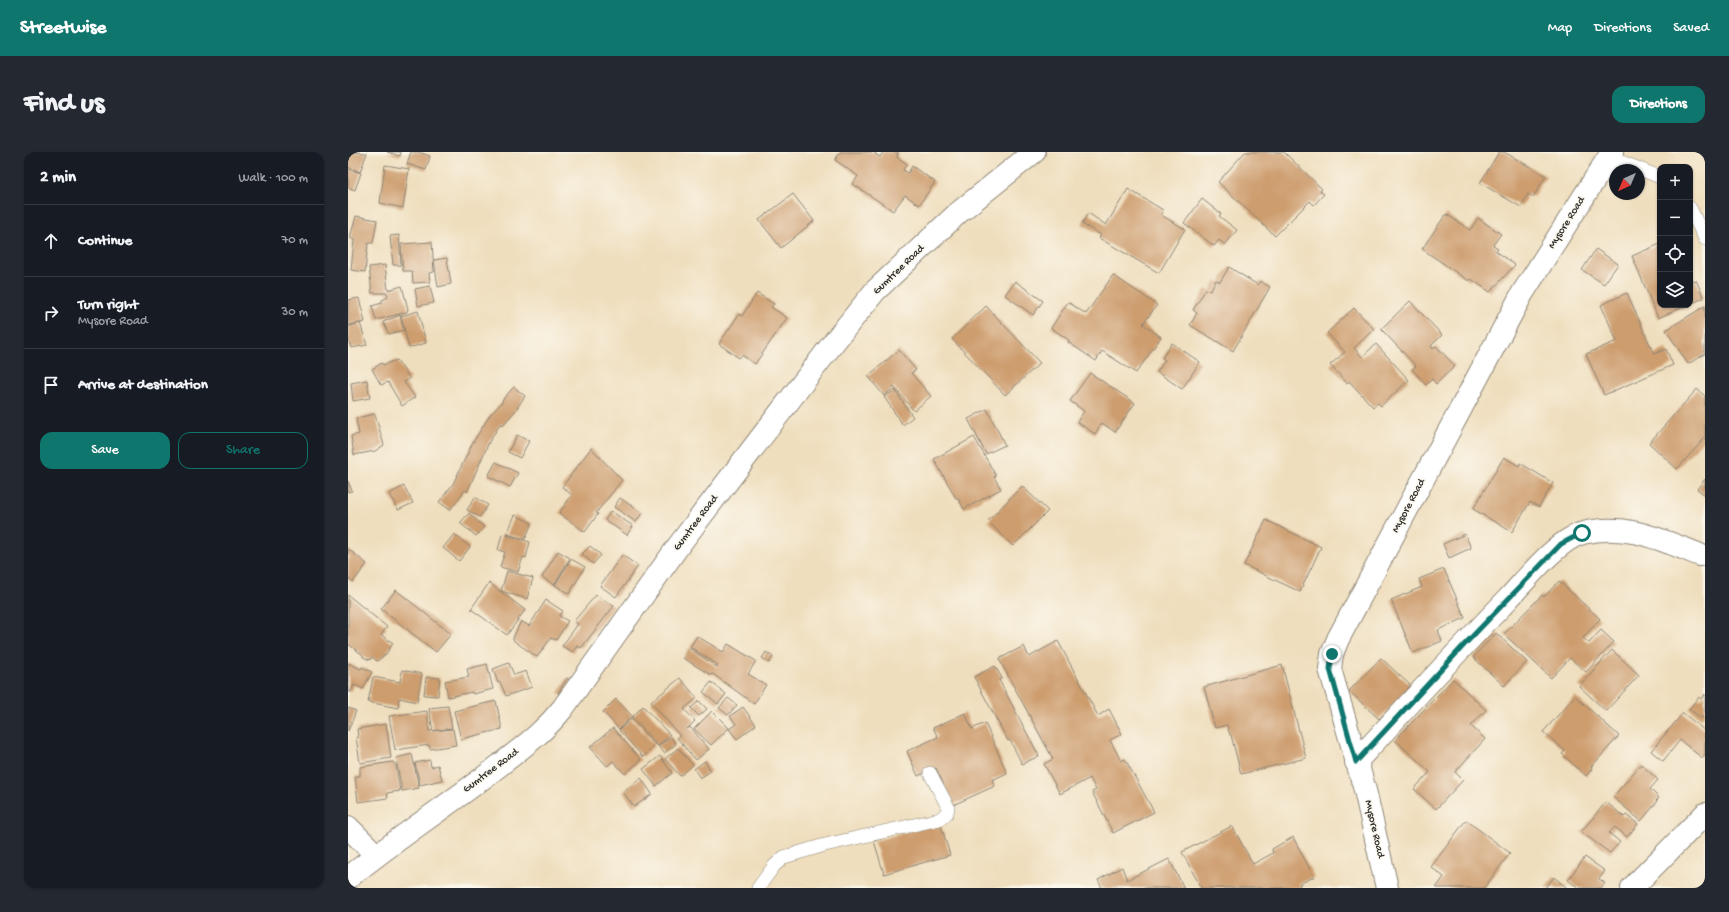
<!DOCTYPE html>
<html lang="en">
<head>
<meta charset="utf-8">
<style>
	:root { --surface:#171b24; --page:#242831; --text:#f1f3f6; --muted:#9ea1a6; --line:#363941; --accent:#0f766e }
	body { margin:0; font-family:"Gochi Hand",sans-serif; background:var(--page); color:var(--text) }
	.controls { position:absolute; right:12px; top:12px; display:grid; overflow:hidden; border-radius:8px; box-shadow:0 1px 3px #0004 }
	.controls button { width:36px; height:36px; display:grid; place-items:center; padding:0; border:0; border-bottom:1px solid var(--line); background:var(--surface); color:var(--text); font:20px sans-serif }
	.compass { position:absolute; left:1261px; top:12px; width:36px; height:36px; border-radius:50%; background:var(--surface); box-shadow:0 1px 3px #0004; rotate:224deg }
	.stop { position:absolute; width:12px; height:12px; margin:-9px; border:3px solid #0f766e; border-radius:50%; background:#fff }
	.stop.end { background:#0f766e; border-color:#fff; box-shadow:0 1px 4px #0008 }
	.list { margin:0; padding:0; list-style:none }
	h2 { display:flex; justify-content:space-between; align-items:center; height:52px; margin:0; padding:0 16px; font-size:17px }
	h2 small { font-size:13px; font-weight:400; color:var(--muted) }
	.list li { display:grid; grid-template-columns:26px 1fr auto; gap:12px; align-items:center; box-sizing:border-box; height:72px; padding:0 16px; border-top:1px solid var(--line) }
	.list b { display:block; font-size:15px; white-space:nowrap }
	.list p { margin:0; font-size:13px; white-space:nowrap; color:var(--muted) }
	.list em { font-size:13px; font-style:normal; color:var(--muted) }
	.actions { display:flex; gap:8px; padding:12px 16px }
	.actions a { flex:1; padding:9px 0; border:1px solid var(--accent); border-radius:12px; text-align:center; font-size:14px; color:var(--accent) }
	.actions .main { background:var(--accent); color:#fff }
	.icon { flex:none; width:22px; height:22px; fill:none; stroke:currentColor; stroke-width:2; stroke-linecap:round; stroke-linejoin:round }
	.map { position:relative; flex:none; width:1357px; height:736px; overflow:hidden; border-radius:12px }
	header { display:flex; align-items:center; gap:24px; box-sizing:border-box; height:56px; padding:0 20px; background:var(--accent); color:#fff }
	header strong { font-size:19px }
	nav { display:flex; gap:22px; margin-inline-start:auto; font-size:14px }
	.intro { display:flex; align-items:center; justify-content:space-between; box-sizing:border-box; height:96px; padding:0 24px }
	h1 { margin:0; font-size:28px }
	.button { padding:10px 18px; border-radius:12px; background:var(--accent); color:#fff; font-size:14px; font-weight:700 }
	main { display:flex; gap:24px; padding:0 24px }
	aside { flex:1; background:var(--surface); border-radius:12px; box-shadow:0 1px 3px #0004 }
	.map>svg:first-child { display:block }
	.building { fill:#cd9d6e }
	.lines { fill:none; stroke-linecap:round; stroke-linejoin:round }
	.service-casing { stroke:#8d8474; stroke-width:14 }
	.minor-casing { stroke:#8d8474; stroke-width:24 }
	.service { stroke:#fff; stroke-width:13 }
	.minor { stroke:#fff; stroke-width:22 }
	.route { stroke:#0f766e; stroke-width:5 }
	.labels { text-anchor:middle; dominant-baseline:central; stroke-width:3; stroke-linejoin:round; paint-order:stroke }
	.street-label { font-size:11px; fill:#2b2b2b; stroke:#fbf7ec }
</style>
</head>
<body>
<header>
<strong>Streetwise</strong>
<nav><a>Map</a><a>Directions</a><a>Saved</a></nav>
</header>
<div class="intro"><h1>Find us</h1><a class="button">Directions</a></div>
<main>
<aside>
<h2>2 min<small>Walk · 100 m</small></h2>
<ul class="list">
<li><svg class="icon" aria-label="ahead" viewBox="0 0 24 24"><path d="M12 20V5M6 11l6-6 6 6"/></svg><div><b>Continue</b></div><em>70 m</em></li>
<li><svg class="icon" aria-label="right" viewBox="0 0 24 24"><path d="M7 20v-9h11M14 6l5 5-5 5"/></svg><div><b>Turn right</b><p>Mysore Road</p></div><em>30 m</em></li>
<li><svg class="icon" aria-label="arrive" viewBox="0 0 24 24"><path d="M6 21V4h12l-3 4 3 4H6"/></svg><div><b>Arrive at destination</b></div></li>
</ul>
<div class="actions"><a class="main">Save</a><a>Share</a></div>
</aside>
<div class="map">
<svg width="1357" height="736" viewBox="0 0 1357 736">
	<rect width="100%" height="100%" fill="#fbf7ec"/>
	<filter id="ink" filterUnits="userSpaceOnUse"><feTurbulence type="fractalNoise" baseFrequency=".025" numOctaves="2"/><feDisplacementMap in="SourceGraphic" scale="8" xChannelSelector="R" yChannelSelector="G"/><feConvolveMatrix kernelMatrix="1 2 1 2 8 2 1 2 1" color-interpolation-filters="sRGB"/></filter>
	<filter id="wash" filterUnits="userSpaceOnUse"><feTurbulence type="fractalNoise" baseFrequency=".012" numOctaves="4" result="noise"/><feDisplacementMap in="SourceGraphic" scale="16" xChannelSelector="R" yChannelSelector="G"/><feGaussianBlur stdDeviation="0.9" result="paint"/><feColorMatrix in="noise" values="0 0 0 0 0 0 0 0 0 0 0 0 0 0 0 0 0 1.4 0 .05"/><feComposite in="paint" operator="in"/></filter>
	<g filter="url(#wash)">
		<rect width="100%" height="100%" fill="#efdebd"/>
		<g id="blocks">
			<g class="building">
				<polygon points="0,0 19,1 12,20 0,15"/>
				<polygon points="39,0 53,0 52,4"/>
				<polygon points="63,0 70,0 82,4 78,18 59,12"/>
				<polygon points="492,0 528,0 527,2 532,5 535,0 550,0 549,5 559,12 555,18 560,21 564,14 587,30 571,53 557,43 545,59 505,32 510,24 487,8"/>
				<polygon points="897,0 936,0 974,37 972,39 976,42 966,53 962,49 927,84 870,30"/>
				<polygon points="1151,0 1156,0 1198,24 1185,45 1180,42 1173,55 1132,31"/>
				<polygon points="37,13 61,17 55,56 32,51"/>
				<polygon points="0,17 13,21 7,38 0,35"/>
				<polygon points="780,37 815,58 813,63 837,77 811,121 751,86 753,83 734,72 740,61 758,73"/>
				<polygon points="445,42 466,69 433,96 411,68"/>
				<polygon points="854,47 873,62 871,64 889,78 877,93 871,88 866,94 836,71"/>
				<polygon points="1098,62 1122,78 1130,66 1153,82 1145,93 1150,96 1148,99 1167,113 1142,140 1123,127 1121,129 1074,97"/>
				<polygon points="8,64 29,68 25,91 20,91 17,120 3,118 6,88 2,86"/>
				<polygon points="51,83 53,113 45,113 42,84"/>
				<polygon points="84,90 86,120 81,121 82,130 65,131 64,119 55,119 53,92"/>
				<polygon points="1312,92 1312,153 1340,153 1310,166 1284,104"/>
				<polygon points="1248,97 1270,112 1256,132 1234,118"/>
				<polygon points="99,106 103,132 90,135 86,108"/>
				<polygon points="37,113 40,138 54,134 60,157 59,160 28,168 24,154 34,151 34,148 40,145 39,141 24,141 21,115"/>
				<polygon points="881,115 910,133 912,129 922,135 885,199 842,173 849,161 845,158 858,137 862,139 868,128 872,130"/>
				<polygon points="765,123 809,153 795,172 813,185 788,221 754,199 748,209 720,190 721,188 703,176 720,150 738,162"/>
				<polygon points="1342,123 1344,129 1348,128 1356,146 1342,152"/>
				<polygon points="667,129 695,149 685,163 657,143"/>
				<polygon points="82,134 86,151 70,154 67,137"/>
				<polygon points="409,141 426,152 423,155 439,166 407,212 394,203 391,206 371,192 391,162 394,164"/>
				<polygon points="1279,141 1306,202 1318,197 1325,213 1256,243 1238,202 1269,189 1253,153"/>
				<polygon points="11,146 17,170 12,171 19,193 3,196 0,185 0,175 12,171 0,173 0,148"/>
				<polygon points="1062,149 1094,183 1083,194 1085,197 1088,194 1107,214 1088,232 1084,227 1078,233 1064,217 1068,214 1033,177"/>
				<polygon points="638,154 692,211 657,243 604,187"/>
				<polygon points="1357,154 1357,202 1340,212 1318,178"/>
				<polygon points="1006,156 1026,177 1006,196 1014,205 1028,192 1061,228 1033,254 1030,251 1025,255 1001,229 999,231 982,213 997,200 979,181"/>
				<polygon points="70,159 78,191 61,196 53,164"/>
				<polygon points="52,163 56,178 41,182 35,170"/>
				<polygon points="824,191 852,210 834,237 809,220 817,208 814,206"/>
				<polygon points="551,198 568,218 563,221 583,244 566,259 546,235 536,244 520,224"/>
				<polygon points="49,208 62,227 56,230 67,245 54,254 40,230 33,233 24,217 34,211 35,213"/>
				<polygon points="742,221 787,251 767,280 754,271 747,282 729,270 736,259 722,249"/>
				<polygon points="19,228 22,246 5,249 3,231"/>
				<polygon points="166,235 177,244 167,259 155,273 153,271 142,288 119,340 117,338 102,358 91,350 105,332 125,290 142,263 155,249 154,248"/>
				<polygon points="1349,237 1357,244 1357,286 1329,317 1301,291"/>
				<polygon points="547,238 565,265 555,273 536,245"/>
				<polygon points="639,257 657,293 638,302 620,267"/>
				<polygon points="27,262 36,293 27,299 6,303 3,284 11,282 8,266"/>
				<polygon points="169,283 181,289 172,306 160,300"/>
				<polygon points="626,285 648,324 646,325 653,337 616,357 610,346 608,346 586,307"/>
				<polygon points="243,296 274,328 248,361 250,362 237,380 211,361 224,343 214,335"/>
				<polygon points="1156,305 1171,314 1172,311 1205,331 1191,355 1182,350 1164,380 1125,357"/>
				<polygon points="148,310 170,321 162,335 140,324"/>
				<polygon points="1357,327 1357,343 1349,337"/>
				<polygon points="0,329 4,339 0,340"/>
				<polygon points="56,334 65,351 50,358 41,342"/>
				<polygon points="674,334 700,359 665,394 640,369"/>
				<polygon points="127,345 140,353 132,365 119,358"/>
				<polygon points="272,346 294,361 288,370 266,355"/>
				<polygon points="263,359 285,374 279,383 257,368"/>
				<polygon points="121,361 136,375 128,384 112,371"/>
				<polygon points="167,363 184,371 177,387 159,382"/>
				<polygon points="918,368 973,395 952,440 896,413"/>
				<polygon points="106,382 122,395 111,409 95,396"/>
				<polygon points="154,382 182,390 178,406 175,405 170,420 152,415 157,400 150,398"/>
				<polygon points="1117,382 1123,396 1101,406 1095,392"/>
				<polygon points="242,394 253,403 245,412 234,402"/>
				<polygon points="0,397 19,412 5,430 0,426"/>
				<polygon points="210,399 222,406 206,433 194,425"/>
				<polygon points="274,403 290,414 268,445 252,434"/>
				<polygon points="223,407 237,415 221,442 207,433"/>
				<polygon points="1096,417 1117,466 1090,478 1094,489 1065,501 1043,448 1074,435 1071,427"/>
				<polygon points="159,419 185,426 179,447 153,439"/>
				<polygon points="1211,429 1252,467 1235,486 1241,491 1253,478 1266,490 1238,520 1222,506 1203,526 1156,482 1194,443 1196,445"/>
				<polygon points="141,431 177,458 159,483 123,457"/>
				<polygon points="48,438 103,482 88,500 33,457"/>
				<polygon points="0,443 39,475 33,483 45,491 38,502 29,509 24,505 22,508 15,505 15,503 0,492"/>
				<polygon points="248,443 266,454 233,496 229,494 225,500 214,494 230,472 226,469"/>
				<polygon points="198,448 215,459 211,464 220,469 208,488 203,486 189,505 166,489 165,486 173,469 181,474"/>
				<polygon points="1148,481 1179,510 1156,534 1125,505"/>
				<polygon points="349,484 375,500 380,492 408,509 400,522 418,533 406,552 365,522 363,523 335,506 341,496 369,515 370,513 342,495"/>
				<polygon points="710,489 750,564 761,557 774,582 762,588 773,609 777,607 806,660 765,681 744,640 748,638 742,626 712,642 696,612 705,607 651,507 676,494 681,505"/>
				<polygon points="1264,498 1291,523 1258,559 1231,534"/>
				<polygon points="418,500 425,505 421,511 414,506"/>
				<polygon points="1033,506 1063,534 1031,567 1001,539"/>
				<polygon points="0,511 13,517 14,515 24,520 15,537 6,533 2,541 0,539"/>
				<polygon points="161,511 166,523 178,519 184,535 158,544 152,530 150,531 145,517"/>
				<polygon points="139,512 145,537 125,542 124,540 100,545 97,529 121,525 119,517"/>
				<polygon points="934,513 958,606 893,622 883,583 882,583 879,573 867,576 856,535"/>
				<polygon points="647,514 654,526 651,528 691,604 674,612 662,588 660,589 626,525"/>
				<polygon points="54,518 74,522 69,550 51,546 50,556 20,550 25,525 52,530"/>
				<polygon points="78,525 92,526 90,544 76,543"/>
				<polygon points="219,526 228,531 220,546 210,541"/>
				<polygon points="332,526 349,546 336,557 347,569 339,577 342,575 361,597 348,608 329,586 332,584 303,550"/>
				<polygon points="1105,527 1138,558 1123,574 1137,587 1107,620 1115,628 1088,657 1066,637 1082,620 1047,588"/>
				<polygon points="363,530 378,542 370,552 355,540"/>
				<polygon points="1357,542 1357,562 1353,566 1341,557 1351,545 1353,547"/>
				<polygon points="1227,544 1271,584 1243,615 1244,617 1238,624 1214,602 1217,599 1195,580"/>
				<polygon points="380,546 389,553 380,563 371,556"/>
				<polygon points="268,547 284,564 271,577 255,560"/>
				<polygon points="148,549 154,577 113,587 106,559"/>
				<polygon points="351,549 359,557 351,564 343,556"/>
				<polygon points="100,554 104,576 85,579 81,556"/>
				<polygon points="295,554 322,583 310,594 284,565"/>
				<polygon points="395,555 408,573 389,587 381,577 388,572 382,564"/>
				<polygon points="0,556 8,559 0,579"/>
				<polygon points="79,559 81,579 105,577 108,593 82,597 81,593 47,598 41,564"/>
				<polygon points="364,559 381,576 363,593 346,577"/>
				<polygon points="617,561 624,577 637,571 659,621 644,628 647,634 605,653 588,616 570,624 559,599 590,585 585,576"/>
				<polygon points="1335,561 1357,579 1357,602 1354,606 1332,588 1315,609 1303,599"/>
				<polygon points="283,567 307,593 295,605 271,578"/>
				<polygon points="38,572 43,606 12,611 8,585 10,586 9,577"/>
				<polygon points="265,576 293,608 277,622 265,609 259,614 242,595"/>
				<polygon points="323,585 328,592 316,601 310,594"/>
				<polygon points="330,596 345,613 332,624 317,607"/>
				<polygon points="64,602 71,636 54,639 48,606"/>
				<polygon points="312,604 324,621 308,634 295,617"/>
				<polygon points="82,608 83,615 90,613 94,628 72,633 67,611"/>
				<polygon points="357,609 363,619 352,626 346,617"/>
				<polygon points="45,610 48,614 52,639 39,641 40,646 10,650 7,624 12,624 12,615"/>
				<polygon points="1293,612 1310,628 1302,637 1311,646 1308,649 1309,650 1293,669 1265,645"/>
				<polygon points="293,626 304,642 286,655 275,640"/>
				<polygon points="1258,650 1276,665 1278,663 1290,672 1279,685 1267,675 1261,681 1272,690 1262,701 1233,680"/>
				<polygon points="1118,668 1162,701 1136,736 1088,736 1096,725 1083,715"/>
				<polygon points="592,670 602,703 536,722 526,689"/>
				<polygon points="884,674 905,712 925,701 924,697 945,685 966,725 951,732 953,736 853,736 834,700"/>
				<polygon points="1237,705 1257,719 1251,727 1257,731 1253,736 1231,736 1220,728"/>
				<polygon points="821,707 836,736 754,736 750,728 774,715 779,728"/>
				<polygon points="1206,725 1219,736 1197,736"/>
			</g>
		</g>
	</g>
	<g filter="url(#ink)">
		<use href="#blocks" fill-opacity="0" stroke="#8d8474" stroke-width="1"/>
		<g class="lines">
			<g class="service-casing">
				<g id="service">
					<polyline points="1261,5 1312,25"/>
					<polyline points="1342,56 1357,87"/>
					<polyline points="410,736 426,714 436,705 477,693 592,667 599,661 600,655 582,621"/>
				</g>
			</g>
			<g class="minor-casing">
				<g id="minor">
					<path d="M1008,610C1058,555 1108,501 1159,448C1178,428 1209,388 1235,381C1277,370 1314,388 1352,403"/>
					<polyline points="0,675 28,703"/>
					<path d="M0,726C49,686 102,652 152,613C176,594 196,580 215,556L331,393L486,190L527,139L610,61L686,0"/>
					<polyline points="1039,736 1017,638 982,517 984,502 990,487 1174,142 1264,0"/>
					<polyline points="1284,736 1357,662"/>
				</g>
			</g>
			<use href="#service" class="service"/>
			<use href="#minor" class="minor"/>
		</g>
	</g>
	<g class="lines" filter="url(#ink)">
		<polyline class="route" points="984,502 982,517 1008,610 1117,492 1213,392 1234,381"/>
	</g>
	<g class="labels">
		<g class="street-label">
			<text transform="translate(1219 71) rotate(-58)">Mysore Road</text>
			<text transform="translate(551 118) rotate(-44)">Gumtree Road</text>
			<text transform="translate(1061 354) rotate(-62)">Mysore Road</text>
			<text transform="translate(348 371) rotate(-53)">Gumtree Road</text>
			<text transform="translate(143 619) rotate(-37)">Gumtree Road</text>
			<text transform="translate(1026 677) rotate(77)">Mysore Road</text>
		</g>
	</g>
</svg>
<div class="controls">
<button>+</button>
<button>−</button>
<button><svg class="icon" aria-label="locate" viewBox="0 0 24 24"><circle cx="12" cy="12" r="6"/><path d="M12 2v4M12 18v4M2 12h4M18 12h4"/></svg></button>
<button><svg class="icon" aria-label="layers" viewBox="0 0 24 24"><path d="M12 4l9 5-9 5-9-5zM3 14l9 5 9-5"/></svg></button>
</div>
<svg class="compass" viewBox="-18 -18 36 36"><path d="M0-13l5 13h-10z" fill="#e53935"/><path d="M0 13l5-13h-10z" fill="#9ea1a6"/></svg>
<div class="stop" style="left:1234px;top:381px"></div>
<div class="stop end" style="left:984px;top:502px"></div>
</div>
</main>
</body>
</html>
